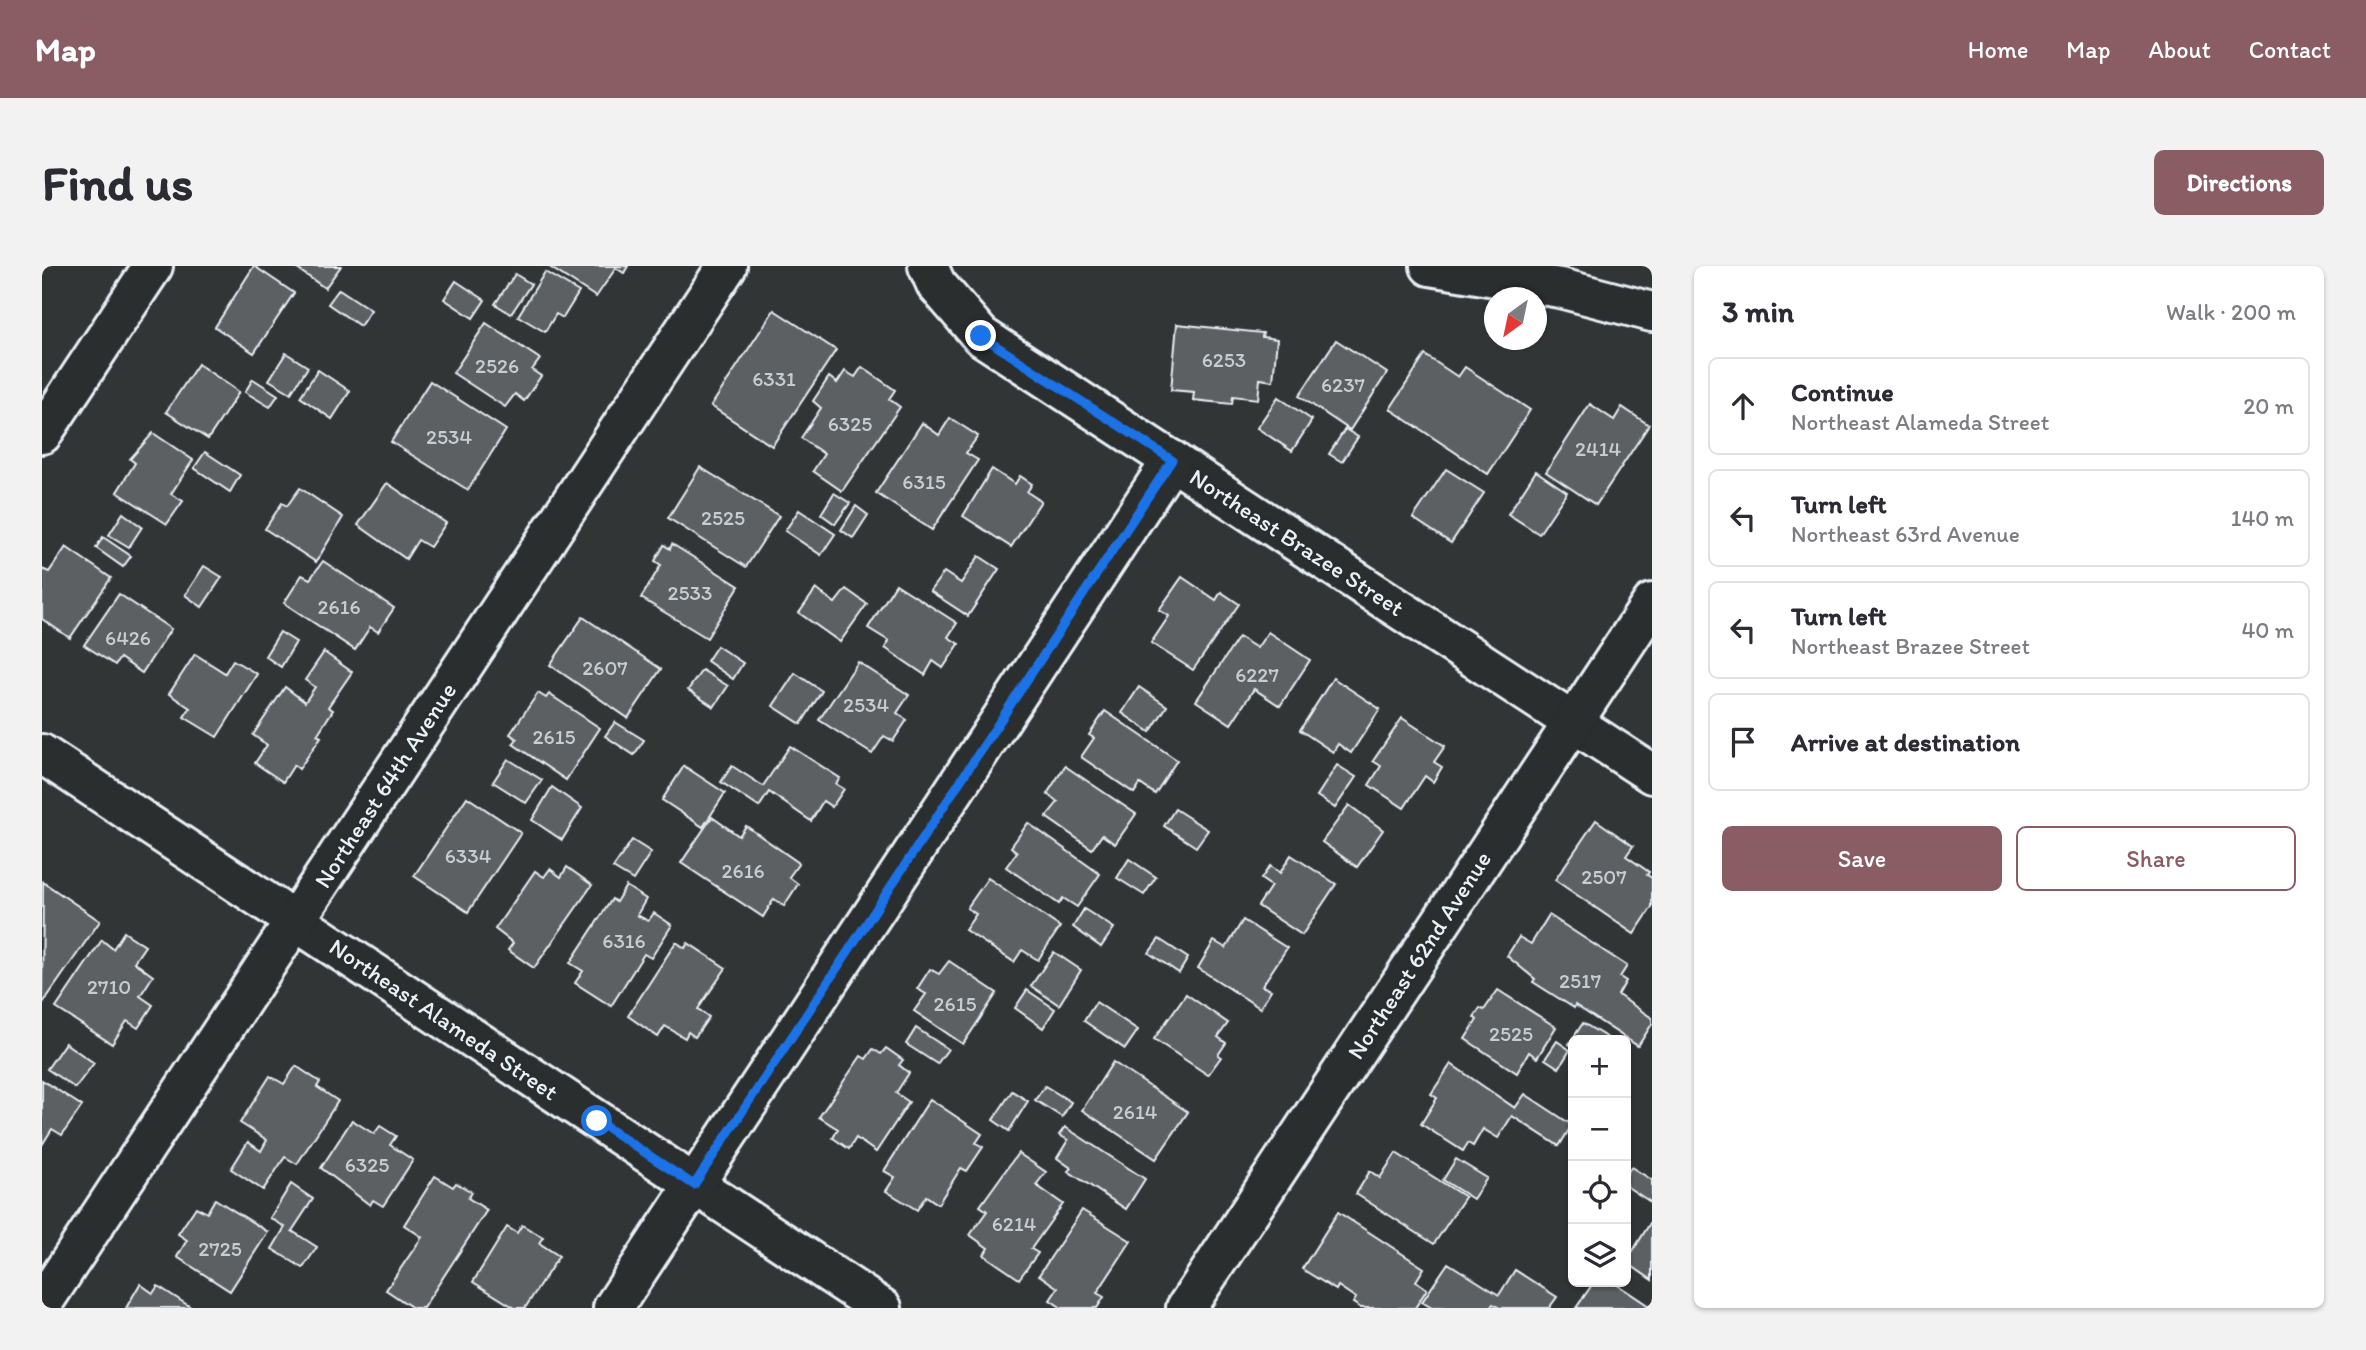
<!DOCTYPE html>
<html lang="en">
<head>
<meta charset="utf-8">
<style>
	:root { --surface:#fff; --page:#f2f2f3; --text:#2b2b33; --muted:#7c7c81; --line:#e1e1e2; --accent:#8a5d65 }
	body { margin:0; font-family:Itim,sans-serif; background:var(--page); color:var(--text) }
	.controls { position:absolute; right:21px; bottom:21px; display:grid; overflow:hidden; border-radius:10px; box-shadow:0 2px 5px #0004 }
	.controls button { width:63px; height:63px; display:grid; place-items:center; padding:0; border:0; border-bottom:2px solid var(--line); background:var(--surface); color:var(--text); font:35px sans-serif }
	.compass { position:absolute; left:1442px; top:21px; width:63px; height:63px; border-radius:50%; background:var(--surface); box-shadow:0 2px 5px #0004; rotate:213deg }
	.stop { position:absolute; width:21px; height:21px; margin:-16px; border:5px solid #1a73e8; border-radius:50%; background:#fff }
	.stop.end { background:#1a73e8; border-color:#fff; box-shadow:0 2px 7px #0008 }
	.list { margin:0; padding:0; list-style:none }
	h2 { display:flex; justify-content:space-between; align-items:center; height:91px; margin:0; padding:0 28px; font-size:30px }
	h2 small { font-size:23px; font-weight:400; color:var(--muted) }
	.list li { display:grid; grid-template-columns:46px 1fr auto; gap:21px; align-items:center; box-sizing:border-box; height:98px; margin:0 14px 14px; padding:0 14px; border:2px solid var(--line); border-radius:10px }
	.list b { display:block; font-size:26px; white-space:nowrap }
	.list p { margin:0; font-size:23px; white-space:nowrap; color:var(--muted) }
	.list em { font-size:23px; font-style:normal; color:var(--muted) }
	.actions { display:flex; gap:14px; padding:21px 28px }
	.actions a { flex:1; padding:16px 0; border:2px solid var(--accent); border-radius:10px; text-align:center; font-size:24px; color:var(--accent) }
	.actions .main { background:var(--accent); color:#fff }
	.icon { flex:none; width:38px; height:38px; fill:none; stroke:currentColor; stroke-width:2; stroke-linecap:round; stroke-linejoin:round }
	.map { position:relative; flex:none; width:1610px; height:1042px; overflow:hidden; border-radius:10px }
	header { display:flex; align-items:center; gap:42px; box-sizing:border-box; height:98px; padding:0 35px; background:var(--accent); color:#fff }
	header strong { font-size:33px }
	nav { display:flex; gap:38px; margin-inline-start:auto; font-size:24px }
	.intro { display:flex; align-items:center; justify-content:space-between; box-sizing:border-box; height:168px; padding:0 42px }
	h1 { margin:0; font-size:49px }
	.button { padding:18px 32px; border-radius:10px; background:var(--accent); color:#fff; font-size:24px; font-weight:700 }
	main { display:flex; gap:42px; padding:0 42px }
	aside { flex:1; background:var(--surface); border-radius:10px; box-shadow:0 2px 5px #0004 }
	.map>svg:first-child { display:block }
	.building { fill:#5c6063; stroke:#e8f1f8; stroke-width:2 }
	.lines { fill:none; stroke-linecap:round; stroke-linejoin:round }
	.minor-casing { stroke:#e8f1f8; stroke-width:44 }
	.minor { stroke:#2a2d2e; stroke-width:38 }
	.route { stroke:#1a73e8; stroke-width:9 }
	.labels { text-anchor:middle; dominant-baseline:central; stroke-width:5; stroke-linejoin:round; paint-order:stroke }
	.number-label { font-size:21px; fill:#c5cdd3 }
	.street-label { font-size:24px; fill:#e8f1f8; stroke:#2a2d2e }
</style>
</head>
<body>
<header>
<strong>Map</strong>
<nav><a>Home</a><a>Map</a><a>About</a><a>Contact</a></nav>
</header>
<div class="intro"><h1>Find us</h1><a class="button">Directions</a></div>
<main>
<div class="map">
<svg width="1610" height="1042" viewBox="0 0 1610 1042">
	<rect width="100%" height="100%" fill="#323536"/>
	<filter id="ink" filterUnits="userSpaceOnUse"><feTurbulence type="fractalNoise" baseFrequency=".0143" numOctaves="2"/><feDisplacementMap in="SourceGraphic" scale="14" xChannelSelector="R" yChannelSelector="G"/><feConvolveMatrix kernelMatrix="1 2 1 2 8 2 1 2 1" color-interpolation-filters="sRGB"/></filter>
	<g filter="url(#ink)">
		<g class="building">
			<polygon points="212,0 252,27 212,87 173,61"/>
			<polygon points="251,0 299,0 283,22"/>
			<polygon points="506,0 586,0 582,7 574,2 554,31"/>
			<polygon points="503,6 537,26 521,52 514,48 503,66 476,50"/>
			<polygon points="473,8 489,18 469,48 453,38"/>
			<polygon points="414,15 443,34 431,52 402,33"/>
			<polygon points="297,23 329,44 318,60 286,38"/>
			<polygon points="732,44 794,84 730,180 669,140"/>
			<polygon points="444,57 498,93 490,104 499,110 482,135 473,128 463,141 411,107"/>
			<polygon points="1135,58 1221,67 1220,71 1235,73 1231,115 1218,113 1216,133 1191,130 1190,138 1151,134 1152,126 1129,124"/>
			<polygon points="1294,74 1345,107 1308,164 1257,130"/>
			<polygon points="244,87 266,101 249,127 227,114"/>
			<polygon points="1383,89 1416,111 1423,101 1488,144 1446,208 1348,143"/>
			<polygon points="156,98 197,126 166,173 124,146"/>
			<polygon points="820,101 853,124 847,133 858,141 800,225 771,205 782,188 759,172 779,142 771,135 787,111 795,117 803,105 813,111"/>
			<polygon points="276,104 308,125 290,153 258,131"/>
			<polygon points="211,113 236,129 228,141 203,126"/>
			<polygon points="388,115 464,164 426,224 349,176"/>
			<polygon points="1236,131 1270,154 1250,185 1215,162"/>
			<polygon points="1548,138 1572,154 1580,141 1607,159 1554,239 1504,206"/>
			<polygon points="908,152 936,170 924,187 936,194 890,264 834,227 880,157 897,169"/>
			<polygon points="1303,163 1316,171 1300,196 1287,188"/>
			<polygon points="111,167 151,194 129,228 141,235 125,258 75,226 93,197 88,193"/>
			<polygon points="163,186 198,209 188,226 152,202"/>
			<polygon points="658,201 737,250 704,301 626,252"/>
			<polygon points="950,203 973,218 978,210 990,218 985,226 999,235 969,281 921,250"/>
			<polygon points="1404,203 1442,227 1409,277 1371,252"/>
			<polygon points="1494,205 1525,226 1497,268 1466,248"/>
			<polygon points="345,217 404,257 388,281 376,274 364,293 316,259"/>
			<polygon points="258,222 301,251 274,296 223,263 240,237 245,240"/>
			<polygon points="792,227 808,237 793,258 779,248"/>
			<polygon points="814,240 826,249 811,272 799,264"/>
			<polygon points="757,244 793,268 779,289 743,265"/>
			<polygon points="81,247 100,261 87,281 67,269"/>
			<polygon points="61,271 89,290 81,301 54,282"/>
			<polygon points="630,278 697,320 665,372 599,332 619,299 613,295 622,279 628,283"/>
			<polygon points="24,281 69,312 28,372 0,353 0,303 7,306"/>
			<polygon points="937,290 957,303 926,350 888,325 902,306 919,317"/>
			<polygon points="281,295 352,342 336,366 328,361 313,384 242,337 260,309 268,313"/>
			<polygon points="162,300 180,311 160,341 143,329"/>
			<polygon points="1140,311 1174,334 1179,326 1197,338 1151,404 1109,377 1127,350 1117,344"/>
			<polygon points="854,318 915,357 906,371 917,378 901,402 891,395 883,409 843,382 847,375 826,362"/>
			<polygon points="774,323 793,337 804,323 825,338 798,376 757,347"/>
			<polygon points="77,328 129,363 100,407 78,392 73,399 42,379"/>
			<polygon points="541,351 619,403 586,452 508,399"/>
			<polygon points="238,366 254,376 239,401 223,390"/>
			<polygon points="1226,366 1268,394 1238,440 1212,423 1189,458 1154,435 1197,371 1215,382"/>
			<polygon points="675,380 701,397 691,413 665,395"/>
			<polygon points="282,386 310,406 286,441 291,444 275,469 279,471 257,503 252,499 241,516 213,497 225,479 211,469 243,421 263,436 273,421 263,414"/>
			<polygon points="153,388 183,407 191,394 215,408 175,471 142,451 148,442 127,428"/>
			<polygon points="816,396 867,429 855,447 865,454 851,475 842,470 830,488 777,454"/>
			<polygon points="660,404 686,420 672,441 646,424"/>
			<polygon points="753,407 780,425 759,458 731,440"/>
			<polygon points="1291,412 1338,443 1309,487 1296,478 1291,486 1258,464"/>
			<polygon points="1097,421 1125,440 1108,466 1080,447"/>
			<polygon points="496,427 504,432 507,428 558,462 524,514 471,478 475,473 468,468"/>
			<polygon points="1063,445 1135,494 1113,528 1098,518 1092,527 1039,491 1052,472 1047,469"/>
			<polygon points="1360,452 1403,480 1392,496 1400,501 1391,516 1383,510 1362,542 1327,519 1339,500 1331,495"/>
			<polygon points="573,456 602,474 592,489 563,470"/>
			<polygon points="748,480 798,512 794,518 802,523 790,541 781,535 769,555 727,526 717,541 679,516 690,500 721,520"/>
			<polygon points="466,493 500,514 484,537 451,516"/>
			<polygon points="1295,499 1314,511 1293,542 1275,530"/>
			<polygon points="642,500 683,527 661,561 620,534"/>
			<polygon points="1023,500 1094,548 1073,578 1060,569 1050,583 1004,551 1016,536 1005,528"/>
			<polygon points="510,521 540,542 520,574 490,554"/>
			<polygon points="425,531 479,567 426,646 372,610"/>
			<polygon points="1307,539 1341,564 1315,601 1280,576"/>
			<polygon points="1133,543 1166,564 1154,581 1122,560"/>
			<polygon points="670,551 697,570 704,560 757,597 747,611 756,618 742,640 732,633 721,651 639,597"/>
			<polygon points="1554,554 1591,580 1584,590 1607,606 1605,609 1610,612 1610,641 1592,668 1513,614"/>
			<polygon points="986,557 1058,608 1035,641 1021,632 1017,638 964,601 975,586 969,581"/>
			<polygon points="590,574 609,586 591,614 571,602"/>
			<polygon points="1249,589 1294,618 1260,669 1216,640 1229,620 1219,613 1228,600 1238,607"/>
			<polygon points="1087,593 1114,611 1102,629 1075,612"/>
			<polygon points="525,601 550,619 492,702 466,684 471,677 453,663 493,605 502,611 508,603 519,611"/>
			<polygon points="946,612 1018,661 996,694 980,684 972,696 923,664 934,648 925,642"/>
			<polygon points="1,616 58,655 1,737 0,736"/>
			<polygon points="584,620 604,633 595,649 606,655 612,647 630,659 609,692 602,688 569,740 533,717 541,705 528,697 570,633 574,636"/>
			<polygon points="1042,643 1072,662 1059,681 1031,661"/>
			<polygon points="1507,649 1585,700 1578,711 1584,715 1576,729 1610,752 1610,758 1596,780 1533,739 1532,742 1491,716 1493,713 1465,690 1477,671 1489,678"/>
			<polygon points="1201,654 1245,682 1220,720 1229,724 1218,742 1156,702 1172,675 1184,682"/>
			<polygon points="82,666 103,680 92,696 111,710 98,730 111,739 96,762 85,755 70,778 14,742 60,674 71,683"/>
			<polygon points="1117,673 1146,692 1137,707 1107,687"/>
			<polygon points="634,676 643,682 646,677 684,702 656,743 667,751 653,771 646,766 643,772 623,760 616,771 586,750"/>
			<polygon points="1012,686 1039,704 1017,739 989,720"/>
			<polygon points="907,695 955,727 921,778 872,745 884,728 875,723 888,703 897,708"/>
			<polygon points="985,724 1013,743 1001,762 973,742"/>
			<polygon points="1456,724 1514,761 1495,792 1487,786 1475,807 1423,773 1435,754 1432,751 1438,742 1442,744"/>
			<polygon points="1144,728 1186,757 1176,771 1184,777 1176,789 1179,791 1166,809 1112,773"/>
			<polygon points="1054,736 1096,764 1083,783 1042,755"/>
			<polygon points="1541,757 1569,774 1531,774 1531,781 1527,778"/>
			<polygon points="874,762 906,783 895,798 864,778"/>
			<polygon points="1515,775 1528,784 1517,802 1503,793"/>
			<polygon points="23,777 52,797 33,822 5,803"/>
			<polygon points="844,782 861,794 857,799 867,807 854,827 867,836 834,886 814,872 807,883 791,872 796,863 777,851 819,790 824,793 831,783 839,788"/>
			<polygon points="1071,796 1146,846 1114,893 1040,844"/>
			<polygon points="1409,798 1473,842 1483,828 1530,859 1517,880 1470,850 1456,872 1441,863 1431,880 1426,877 1421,885 1379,858 1395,832 1389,828"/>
			<polygon points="254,800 278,816 275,821 296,835 255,898 243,891 221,924 189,903 206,876 219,885 225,874 198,857 228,810 242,818"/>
			<polygon points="0,814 40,840 20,869 10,863 0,879"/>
			<polygon points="1003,820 1029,836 1020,851 993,834"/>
			<polygon points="970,825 986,835 967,865 951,854"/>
			<polygon points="888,833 940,868 934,877 941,881 925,905 919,902 896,938 884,930 875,944 844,925 853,911 842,905"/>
			<polygon points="310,854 332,868 338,860 354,870 348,879 371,894 341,940 331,934 328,939 279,902"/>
			<polygon points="1023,861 1103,913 1084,943 1026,905 1029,902 1015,892 1026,874 1017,869"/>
			<polygon points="976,887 1004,906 994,919 1021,938 989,983 996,987 977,1013 942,989 946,982 928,969 945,945 938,940"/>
			<polygon points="1354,887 1423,931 1392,978 1314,928 1328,905 1338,912"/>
			<polygon points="1414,893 1445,912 1431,933 1401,914"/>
			<polygon points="1589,901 1610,914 1610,937 1584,920 1584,909"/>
			<polygon points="393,910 411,921 414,917 430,926 426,932 445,944 381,1042 371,1042 344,1024 380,971 362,959"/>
			<polygon points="249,918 271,933 250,965 275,981 261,1002 230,983 243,961 228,952"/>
			<polygon points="173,933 226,966 188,1025 135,991 145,974 136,968 154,941 165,947"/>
			<polygon points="1040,944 1089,975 1055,1027 1062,1031 1055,1042 1020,1042 1008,1034 1016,1022 997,1009"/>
			<polygon points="1296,946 1382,1002 1374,1015 1385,1023 1373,1042 1319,1042 1311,1037 1314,1032 1296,1020 1294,1024 1260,1003"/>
			<polygon points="1610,954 1610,1014 1584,996"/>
			<polygon points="480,959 501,971 497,977 517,990 483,1042 473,1042 431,1016 465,961 475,967"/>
			<polygon points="1406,997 1457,1029 1473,1004 1515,1031 1507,1042 1458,1042 1451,1038 1448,1042 1390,1042 1380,1036"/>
			<polygon points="1552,1016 1571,1016 1610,1042 1534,1042"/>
			<polygon points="98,1018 111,1027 116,1020 150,1042 84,1042"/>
		</g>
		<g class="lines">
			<g class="minor-casing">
				<g id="minor">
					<polyline points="886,0 894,18 939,70 1610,508"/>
					<polyline points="1388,0 1518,22 1610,46"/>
					<polyline points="0,168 111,0"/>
					<polyline points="0,488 840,1042"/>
					<polyline points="0,1038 685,0"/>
					<polyline points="571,1042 1130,194"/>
					<polyline points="1144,1042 1610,337"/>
				</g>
			</g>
			<use href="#minor" class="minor"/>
		</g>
	</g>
	<g class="lines" filter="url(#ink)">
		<polyline class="route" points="555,855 652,919 1130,194 939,70"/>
	</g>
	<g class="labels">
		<g class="number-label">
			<text x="1182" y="93">6253</text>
			<text x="455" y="99">2526</text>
			<text x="732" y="112">6331</text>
			<text x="1301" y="118">6237</text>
			<text x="808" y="157">6325</text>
			<text x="407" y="170">2534</text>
			<text x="1556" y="182">2414</text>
			<text x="882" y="215">6315</text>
			<text x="681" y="251">2525</text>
			<text x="648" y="326">2533</text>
			<text x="297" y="340">2616</text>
			<text x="86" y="371">6426</text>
			<text x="563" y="401">2607</text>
			<text x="1215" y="408">6227</text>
			<text x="824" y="438">2534</text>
			<text x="512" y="470">2615</text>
			<text x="426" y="589">6334</text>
			<text x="701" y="604">2616</text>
			<text x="1562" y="610">2507</text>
			<text x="582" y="674">6316</text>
			<text x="1538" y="714">2517</text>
			<text x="67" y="720">2710</text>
			<text x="913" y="737">2615</text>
			<text x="1469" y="767">2525</text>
			<text x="1093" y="845">2614</text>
			<text x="325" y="898">6325</text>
			<text x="972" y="957">6214</text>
			<text x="178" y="982">2725</text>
		</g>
		<g class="street-label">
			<text transform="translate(1255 276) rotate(33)">Northeast Brazee Street</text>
			<text transform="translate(343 519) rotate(-57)">Northeast 64th Avenue</text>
			<text transform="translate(1377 689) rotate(-57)">Northeast 62nd Avenue</text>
			<text transform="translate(402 753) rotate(34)">Northeast Alameda Street</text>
		</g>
	</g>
</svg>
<div class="controls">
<button>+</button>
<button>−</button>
<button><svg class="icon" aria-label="locate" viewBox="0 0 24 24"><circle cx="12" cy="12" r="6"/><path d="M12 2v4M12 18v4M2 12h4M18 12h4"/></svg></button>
<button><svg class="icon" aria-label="layers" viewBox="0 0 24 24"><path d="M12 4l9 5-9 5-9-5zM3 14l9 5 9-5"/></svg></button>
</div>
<svg class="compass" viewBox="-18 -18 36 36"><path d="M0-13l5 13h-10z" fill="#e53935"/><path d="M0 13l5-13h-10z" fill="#7c7c81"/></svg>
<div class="stop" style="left:555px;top:855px"></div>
<div class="stop end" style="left:939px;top:70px"></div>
</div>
<aside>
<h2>3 min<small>Walk · 200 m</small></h2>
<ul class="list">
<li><svg class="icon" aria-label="ahead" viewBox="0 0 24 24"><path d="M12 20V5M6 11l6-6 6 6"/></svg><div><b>Continue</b><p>Northeast Alameda Street</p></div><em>20 m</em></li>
<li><svg class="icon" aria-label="left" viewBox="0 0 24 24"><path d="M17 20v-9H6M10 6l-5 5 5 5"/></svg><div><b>Turn left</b><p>Northeast 63rd Avenue</p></div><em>140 m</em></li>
<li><svg class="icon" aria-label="left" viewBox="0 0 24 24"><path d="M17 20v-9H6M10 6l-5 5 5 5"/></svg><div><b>Turn left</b><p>Northeast Brazee Street</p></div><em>40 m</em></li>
<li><svg class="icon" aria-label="arrive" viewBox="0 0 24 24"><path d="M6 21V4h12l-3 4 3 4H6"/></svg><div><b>Arrive at destination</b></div></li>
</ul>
<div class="actions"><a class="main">Save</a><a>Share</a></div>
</aside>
</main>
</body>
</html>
